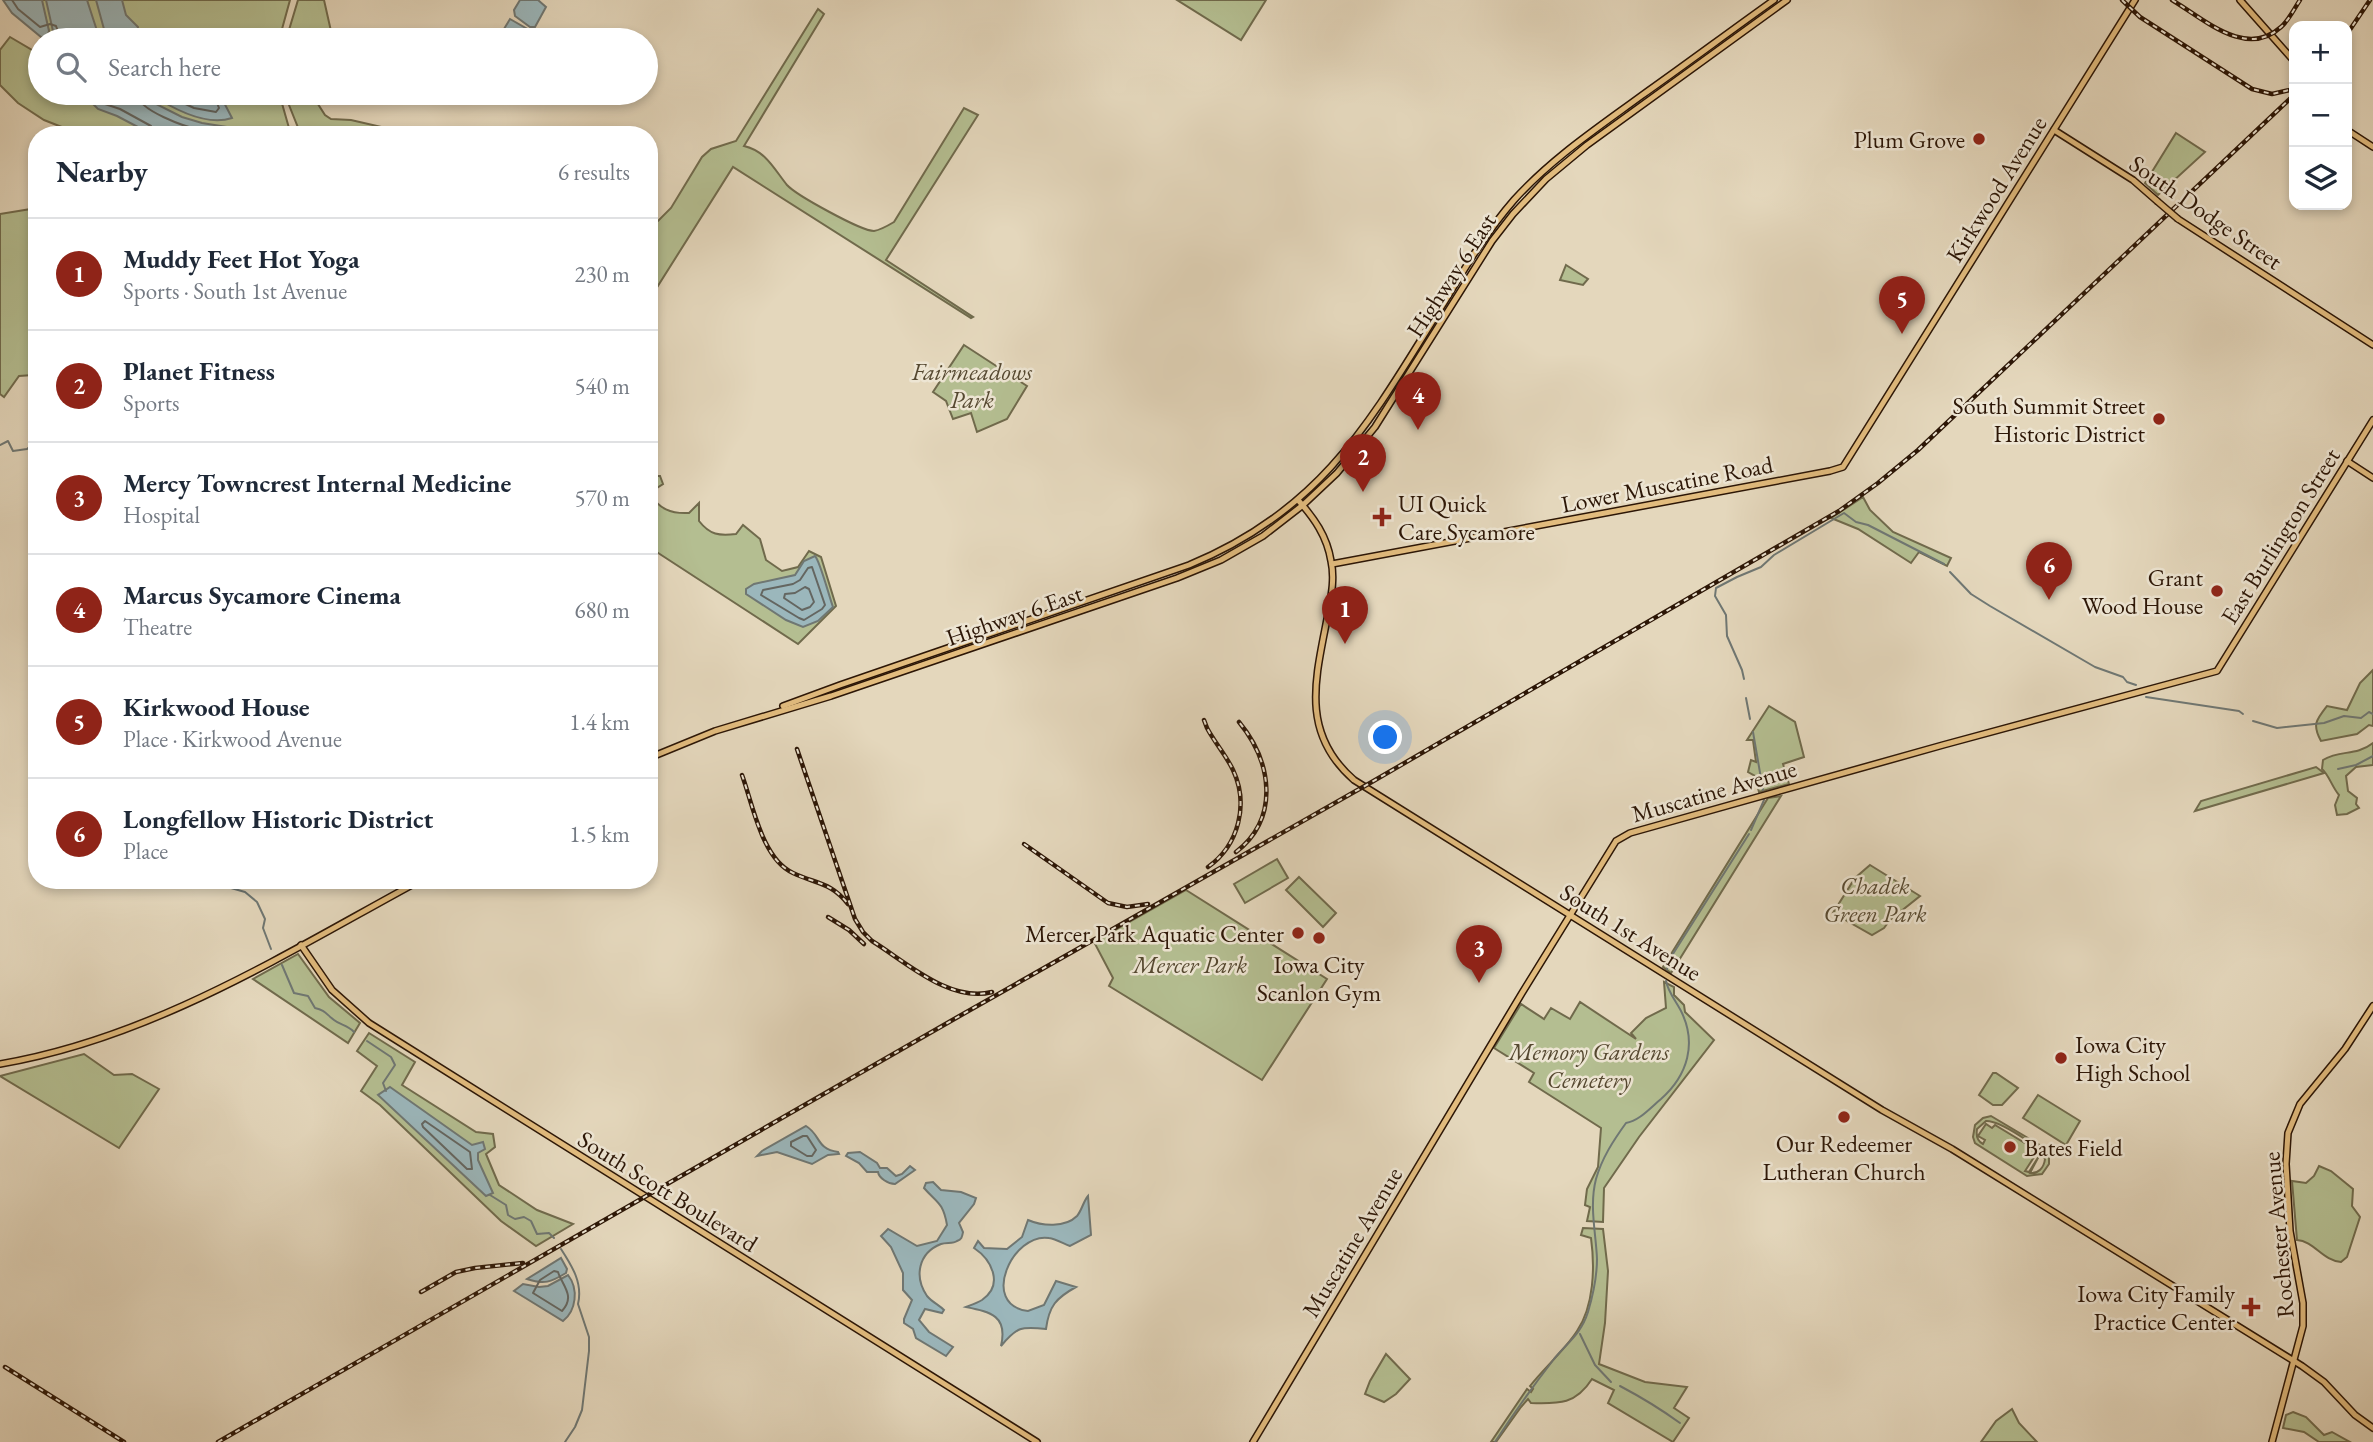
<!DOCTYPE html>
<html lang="en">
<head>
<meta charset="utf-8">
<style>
	:root { --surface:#fff; --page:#f6f6f7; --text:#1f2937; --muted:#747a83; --line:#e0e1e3; --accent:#8f2418 }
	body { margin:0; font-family:"EB Garamond",serif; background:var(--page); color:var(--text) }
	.controls { position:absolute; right:21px; top:21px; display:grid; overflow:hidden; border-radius:14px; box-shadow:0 4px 10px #0003 }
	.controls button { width:63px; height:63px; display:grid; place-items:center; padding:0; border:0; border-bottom:2px solid var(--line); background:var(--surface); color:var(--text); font:35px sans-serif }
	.you { position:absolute; left:1386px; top:738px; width:24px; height:24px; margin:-18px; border:5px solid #fff; border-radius:50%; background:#1a73e8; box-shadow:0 0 0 10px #1a73e833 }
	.badge { display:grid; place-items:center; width:46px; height:46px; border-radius:50%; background:var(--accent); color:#fff; font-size:23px; font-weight:700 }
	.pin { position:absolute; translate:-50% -58px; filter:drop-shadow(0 2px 4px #0008) }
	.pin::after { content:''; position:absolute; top:37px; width:24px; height:21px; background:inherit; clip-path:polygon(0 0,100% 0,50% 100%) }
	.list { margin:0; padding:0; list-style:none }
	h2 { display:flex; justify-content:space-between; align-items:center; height:91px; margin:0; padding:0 28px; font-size:30px }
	h2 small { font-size:23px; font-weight:400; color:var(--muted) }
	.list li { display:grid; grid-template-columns:46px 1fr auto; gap:21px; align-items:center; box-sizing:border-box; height:112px; padding:0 28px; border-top:2px solid var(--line) }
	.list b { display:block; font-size:26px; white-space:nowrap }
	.list p { margin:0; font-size:23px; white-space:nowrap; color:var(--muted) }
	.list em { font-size:23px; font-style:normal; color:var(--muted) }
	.icon { flex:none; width:38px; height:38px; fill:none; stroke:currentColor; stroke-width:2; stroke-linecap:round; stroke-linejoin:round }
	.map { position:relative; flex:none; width:2373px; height:1442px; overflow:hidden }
	.search { position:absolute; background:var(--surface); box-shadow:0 4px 10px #0003; left:28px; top:28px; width:630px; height:77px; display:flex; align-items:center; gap:18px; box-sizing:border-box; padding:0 24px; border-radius:38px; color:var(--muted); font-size:26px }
	.panel { position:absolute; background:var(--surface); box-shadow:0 4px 10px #0003; left:28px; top:126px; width:630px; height:763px; border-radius:28px }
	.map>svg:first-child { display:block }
	.green { fill:#b4be91; stroke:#706a4c; stroke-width:2; fill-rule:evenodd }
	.water { fill:#9bb7bc; stroke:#6f7773; stroke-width:2 }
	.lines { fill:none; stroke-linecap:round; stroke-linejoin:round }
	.shore { stroke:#646661; stroke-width:2 }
	.stream { stroke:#6f7773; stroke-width:2 }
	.major-casing { stroke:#2c1606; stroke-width:8 }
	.major { stroke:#e2bc7e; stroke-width:5 }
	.rail-casing { stroke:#2c1606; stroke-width:4.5 }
	.rail { stroke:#ede5d3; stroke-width:2; stroke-dasharray:5; stroke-linecap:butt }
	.major-bridge-casing { stroke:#2c1606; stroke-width:8; stroke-linecap:butt }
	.major-bridge { stroke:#e2bc7e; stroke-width:5 }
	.poi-dot { fill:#8f2418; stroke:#ede5d3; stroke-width:2.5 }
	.labels { text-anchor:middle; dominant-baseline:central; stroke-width:5; stroke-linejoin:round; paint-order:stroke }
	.poi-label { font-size:24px; fill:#2c1606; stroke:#ede5d3; text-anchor:end }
	.street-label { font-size:24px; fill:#2c1606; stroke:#ede5d3 }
	.park-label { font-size:24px; font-style:italic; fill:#554830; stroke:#ede5d3 }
</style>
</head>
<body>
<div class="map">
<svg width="2373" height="1442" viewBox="0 0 2373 1442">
	<rect width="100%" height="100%" fill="#e4d7bc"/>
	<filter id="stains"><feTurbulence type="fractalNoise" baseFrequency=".00286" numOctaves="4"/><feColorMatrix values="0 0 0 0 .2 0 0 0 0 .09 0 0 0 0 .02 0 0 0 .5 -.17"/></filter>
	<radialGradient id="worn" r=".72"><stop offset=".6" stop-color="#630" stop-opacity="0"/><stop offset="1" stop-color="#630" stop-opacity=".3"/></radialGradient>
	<g class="green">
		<polygon points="41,0 290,0 279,40 51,40"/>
		<polygon points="298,0 324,0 333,40 286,40"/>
		<polygon points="1177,0 1266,0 1241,40"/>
		<path d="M818,9L824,14L744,146C766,151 774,169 787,185C796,195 861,231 874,231C880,230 889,225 894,222L964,108L978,115L886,260L973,317L971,318L733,167L649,300V225L658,221L671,208L702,157L711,149L736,141Z"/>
		<polygon points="10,37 37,53 40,68 40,93 279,93 291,135 82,135 44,120 18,103 0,85 0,50"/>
		<polygon points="287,93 317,93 316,101 325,115 331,119 351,120 416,135 301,135 289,105"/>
		<polygon points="2176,133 2205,152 2158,195 2145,183"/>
		<polygon points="37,208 37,381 33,375 19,376 4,397 0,394 0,214"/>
		<polygon points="1566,265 1588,279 1583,285 1560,280"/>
		<polygon points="964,345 1027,386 1007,419 977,432 971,413 953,419 946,401 933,392"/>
		<path d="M649,476H660L663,484L649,493C659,509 671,514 689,513L699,503V521C710,535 719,536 736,534L743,525L760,539L766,560L782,571L798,567L809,551L821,557L836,606L798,644L649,547Z"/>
		<polygon points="1863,497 1870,510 1893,532 1951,558 1947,566 1919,552 1911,563 1858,529 1831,518"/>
		<path d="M2373,670V726L2369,725L2357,734L2321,741C2312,725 2316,720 2327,706L2347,710L2360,683Z"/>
		<polygon points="1769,706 1795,722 1804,757 1783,764 1789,784 1759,792 1755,776 1748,772 1751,760 1756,762 1753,740 1747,740"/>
		<path d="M2373,743V765L2356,767L2346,776L2348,791L2357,798L2356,804L2359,808L2347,814L2337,815L2335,805L2339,795C2332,787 2329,775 2322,769L2323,760C2341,749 2355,757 2373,743Z"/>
		<polygon points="2316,767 2324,773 2195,811 2201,801"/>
		<polygon points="1781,796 1671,973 1663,967 1768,798"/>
		<polygon points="1277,859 1288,878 1245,903 1234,884"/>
		<polygon points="1870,865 1920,896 1890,920 1884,928 1872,935 1833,913 1855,878"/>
		<polygon points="1299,877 1336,913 1323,927 1286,890"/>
		<polygon points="1186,890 1327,979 1262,1080 1109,986 1113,978 1094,942"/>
		<polygon points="298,954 329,997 360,1023 348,1043 253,979"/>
		<polygon points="1664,982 1674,987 1674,995 1684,1005 1685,1012 1714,1040 1639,1137 1604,1188 1603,1222 1587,1221 1590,1207 1585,1205 1587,1189 1598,1167 1601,1128 1529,1082 1534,1073 1494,1048 1521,1004 1544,1019 1551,1008 1570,1019 1580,1002 1636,1039 1631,1033 1646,1018 1666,1008"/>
		<polygon points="369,1033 415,1062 402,1085 476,1132 493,1134 495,1147 486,1154 499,1185 537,1210 573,1224 536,1246 501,1221 380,1105 361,1091 377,1066 357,1051"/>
		<polygon points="84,1054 114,1075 132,1074 159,1089 119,1148 0,1076"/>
		<polygon points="1993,1073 1996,1073 2018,1088 2002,1105 1993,1105 1979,1095"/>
		<polygon points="2038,1095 2080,1121 2066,1145 2023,1118"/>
		<path d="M1991,1116L2053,1153L2051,1156L2049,1155V1164L2042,1174L2027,1176L1975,1143L1973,1137L1975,1125L1983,1118ZM1986,1121C1998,1120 2042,1147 2045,1159C2044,1168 2038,1174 2030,1173L2039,1156L2029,1172L2025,1171L2038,1151L1995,1125L1992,1128L1986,1124L1978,1136L1985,1140L1983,1144C1977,1141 1976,1135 1977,1129Z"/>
		<path d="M2319,1166L2331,1171L2353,1189L2352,1206L2360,1217L2347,1257L2341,1262C2323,1261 2314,1241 2297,1240L2292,1181L2306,1183L2314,1176Z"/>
		<path d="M1583,1228L1603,1229L1608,1271L1605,1323L1599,1364L1645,1382L1687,1387L1674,1408L1689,1418L1673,1442L1608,1403L1614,1390L1592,1379C1576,1404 1560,1404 1531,1403L1528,1399L1521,1407L1496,1442H1491L1527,1389L1531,1392L1533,1389L1530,1386C1545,1367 1564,1351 1577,1331C1594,1306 1595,1267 1591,1238L1581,1235Z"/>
		<polygon points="1386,1354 1410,1379 1396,1394 1384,1402 1365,1394 1370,1381"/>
		<polygon points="2012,1409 2019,1423 2037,1442 1981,1442 1996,1421"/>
		<polygon points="2293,1412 2306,1417 2324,1435 2332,1432 2350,1442 2319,1442 2304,1432 2283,1428 2286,1415"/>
	</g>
	<g class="water">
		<polygon points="3,0 42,0 49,31 47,38 41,37 12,13"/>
		<polygon points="46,0 87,0 100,40 55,40"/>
		<polygon points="96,0 122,0 126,15 138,27 135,40 107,40"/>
		<polygon points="520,0 538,0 546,7 535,27 530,27 515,16 514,10"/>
		<polygon points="510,19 529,30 530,34 526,40 500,40 499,37"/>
		<polygon points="82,93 139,93 154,103 182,117 202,123 233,128 244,135 153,135 117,116 98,109"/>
		<path d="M149,93H186L192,96L196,93H219L232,118C205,127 170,107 149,93Z"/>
		<path d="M815,556C820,561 829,596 833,607L818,621L803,627L786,620L746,594V589L754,584L795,575L804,561Z"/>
		<polygon points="390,1087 472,1145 483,1142 485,1149 478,1153 478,1160 493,1193 486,1196 378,1095"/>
		<path d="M806,1126C821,1135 816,1149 838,1152L839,1154L828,1155L812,1164L777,1152L757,1156L762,1151Z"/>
		<path d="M860,1152L877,1163L880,1168H887L896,1176L902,1174L910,1166L915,1170L895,1184C888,1184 879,1178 878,1172H867L859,1163L846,1156L848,1153Z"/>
		<path d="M933,1182L941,1190L961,1192L976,1198L974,1204L959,1223L963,1232C962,1237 962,1239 957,1241C953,1244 946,1242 941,1244C918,1253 914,1277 927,1296C932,1302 939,1305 944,1310L942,1313L925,1309L919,1320L929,1332L953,1347L946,1356L916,1338L913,1329L904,1323V1319L912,1300L903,1290V1273L891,1247L881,1236L888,1229L917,1246L937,1241L947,1225C943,1202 937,1203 924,1188L926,1183Z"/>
		<path d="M1088,1196L1091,1235L1070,1246C1064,1244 1056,1239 1049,1238C1013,1232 979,1305 1028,1311L1044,1305L1056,1281L1076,1287C1056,1298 1049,1306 1046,1329C1021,1326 1017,1327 1001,1346C1008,1316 991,1312 966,1307C971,1305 977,1303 982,1300C1004,1285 992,1260 974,1248L978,1241L984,1248L1007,1249L1022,1237L1028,1220C1042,1226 1065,1228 1077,1216C1082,1210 1083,1202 1088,1196Z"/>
		<path d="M561,1258L567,1269L566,1273C551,1282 544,1285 527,1279Z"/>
		<path d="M568,1275C579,1289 576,1311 563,1321L514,1291L523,1284L539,1287L548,1286Z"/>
	</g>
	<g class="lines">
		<g class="shore">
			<polyline points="12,0 18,9 40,27 50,24 56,26 61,40"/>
			<polyline points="91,93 102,103 120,109 151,126 154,135"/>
			<path d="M136,93C138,111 186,127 203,131C212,133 222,132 231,135"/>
			<polyline points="162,93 194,108 216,112 219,108 213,93"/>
			<polygon points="812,567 825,605 822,609 804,620 799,618 761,595 763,590 793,584 800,580 808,568"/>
			<polygon points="805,587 809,589 814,602 810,607 802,610 784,598 785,594 795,593"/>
			<polygon points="425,1121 470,1152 472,1169 467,1169 423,1127 422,1124"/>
			<polygon points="803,1136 807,1136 816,1150 812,1156 807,1156 791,1146 791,1142"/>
			<path d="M554,1271L558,1272C562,1285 576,1296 562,1311L533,1293L540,1280Z"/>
		</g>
		<g class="stream">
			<polyline points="0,445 8,441 13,451 27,449 33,444 37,446"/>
			<polyline points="1950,572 1971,594 1990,606 2095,667 2123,677 2127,682 2136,685"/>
			<polyline points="1744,679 1742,670 1727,636 1726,615 1715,596 1716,588 1737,577 1761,567 1774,555 1844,513 1856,522 1868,525 1944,564"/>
			<polyline points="2146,697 2239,711 2243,714"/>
			<polyline points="1746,698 1750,719"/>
			<polyline points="2253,721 2277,728 2324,723 2344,716 2361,718 2369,712 2373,714"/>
			<polyline points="1753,732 1763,790"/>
			<polyline points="2338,769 2356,765 2373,756"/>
			<polyline points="1751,830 1764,800"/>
			<polyline points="203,880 245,892 257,902 265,919 263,928 271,949"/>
			<path d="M282,965L294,993L308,996L315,1008C325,1010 326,1014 334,1020C340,1025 348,1025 354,1032"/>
			<polyline points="1667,969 1671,957 1749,834"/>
			<polyline points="367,1041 391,1057 395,1065 383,1083 386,1091"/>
			<polyline points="490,1195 506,1205 508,1215 515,1219 524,1217 531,1221 537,1234 549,1233 554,1238"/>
			<path d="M561,1249C572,1266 583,1283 578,1304L589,1337V1351L582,1410L575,1427L565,1442"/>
			<polyline points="1580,1334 1595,1365 1611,1382"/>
			<path d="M1620,1386C1639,1396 1662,1410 1680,1423"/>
			<path d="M1495,1442C1514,1413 1533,1386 1554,1359C1568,1342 1581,1334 1588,1312C1593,1295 1597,1277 1597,1259C1596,1233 1589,1206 1596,1179C1602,1158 1613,1141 1626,1123C1639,1121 1650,1108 1661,1099C1688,1075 1697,1043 1681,1011C1676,1001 1668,992 1666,981"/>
		</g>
		<g class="major-casing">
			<g id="major">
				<polyline points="2240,0 2294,61"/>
				<polyline points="2054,130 2133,180 2157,201"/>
				<polyline points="2347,130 2373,147"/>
				<polyline points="2178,219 2373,345"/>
				<polyline points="2347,461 2373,478"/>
				<path d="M1298,500C1314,518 1327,536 1331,561C1335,579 1331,597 1328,614C1316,677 1299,732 1354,780L1882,1110L1952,1149L2302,1366L2324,1382L2355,1415L2373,1428"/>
				<polyline points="1332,564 1830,471 1843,467 2135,0"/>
				<path d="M783,706L840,685L1189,565C1325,509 1372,418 1445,301C1466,266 1487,231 1514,200C1551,159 1596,129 1641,96C1685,65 1729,32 1774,0"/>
				<polyline points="649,758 715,731 831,696 1177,578 1221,560 1263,536 1303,505 1337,473 1375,427 1492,241 1513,214 1546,179 1587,145 1787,0"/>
				<polyline points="301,945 332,990 369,1023 1037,1442"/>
				<path d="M0,1064C153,1038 286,953 421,880"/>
				<polyline points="1253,1442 1522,993 1616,841 1630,833 1943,745 2217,671 2373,420"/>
				<polyline points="2272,1442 2303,1326 2303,1303 2290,1231 2286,1164 2288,1133 2300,1104 2345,1049 2373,1006"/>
			</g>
		</g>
		<use href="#major" class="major"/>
		<g class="rail-casing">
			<g id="rail">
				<polyline points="2122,0 2140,17 2252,89 2272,94 2294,89"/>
				<path d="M2172,0C2204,19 2246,59 2281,27C2289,20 2294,9 2300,0"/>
				<polyline points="2347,34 2370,0"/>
				<path d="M1204,720L1207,728C1215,743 1226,755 1233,770C1249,804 1239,845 1208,867"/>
				<path d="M797,749L855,919L863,932L872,941C906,962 950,1003 992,992"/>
				<path d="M742,775C753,805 762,859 793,873C816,884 831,882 848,904"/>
				<polyline points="1024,844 1108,903 1127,907 1148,904"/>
				<path d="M1236,852C1280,818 1272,762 1239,722"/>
				<polyline points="828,917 849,930 864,944"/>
				<polyline points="421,1292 456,1272 475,1268 523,1263"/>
				<polyline points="5,1367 124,1442"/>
				<polyline points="218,1442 956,1018 1370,783 1839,511 1878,483 1918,450 2294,95"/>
			</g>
		</g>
		<use href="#rail" class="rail"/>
		<g class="major-bridge-casing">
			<polyline id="major-bridge" points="2157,201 2178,219"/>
		</g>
		<use href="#major-bridge" class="major-bridge"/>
	</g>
	<g class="poi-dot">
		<circle cx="1979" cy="139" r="7"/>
		<circle cx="2159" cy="419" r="7"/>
		<path d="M1378.5 506.5h7v7h7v7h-7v7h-7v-7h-7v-7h7z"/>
		<circle cx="2217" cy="591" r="7"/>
		<circle cx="1298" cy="933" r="7"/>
		<circle cx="1319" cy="938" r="7"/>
		<circle cx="2061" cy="1058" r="7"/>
		<circle cx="1844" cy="1117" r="7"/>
		<circle cx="2010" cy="1147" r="7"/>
		<path d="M2247.5 1296.5h7v7h7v7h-7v7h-7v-7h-7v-7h7z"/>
	</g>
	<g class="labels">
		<g class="poi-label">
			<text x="1965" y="139">Plum Grove</text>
			<text x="2145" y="405">South Summit Street<tspan x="2145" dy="28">Historic District</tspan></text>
			<text x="1398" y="503" text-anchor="start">UI Quick<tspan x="1398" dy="28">Care Sycamore</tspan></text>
			<text x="2203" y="577">Grant<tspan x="2203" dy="28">Wood House</tspan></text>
			<text x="1284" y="933">Mercer Park Aquatic Center</text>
			<text x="1319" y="964" text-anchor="middle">Iowa City<tspan x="1319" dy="28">Scanlon Gym</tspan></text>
			<text x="2075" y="1044" text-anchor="start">Iowa City<tspan x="2075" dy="28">High School</tspan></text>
			<text x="1844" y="1143" text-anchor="middle">Our Redeemer<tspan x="1844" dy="28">Lutheran Church</tspan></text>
			<text x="2024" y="1147" text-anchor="start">Bates Field</text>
			<text x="2235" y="1293">Iowa City Family<tspan x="2235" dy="28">Practice Center</tspan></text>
		</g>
		<g class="street-label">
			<text transform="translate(1996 189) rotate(-58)">Kirkwood Avenue</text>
			<text transform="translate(2206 212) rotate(35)">South Dodge Street</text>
			<text transform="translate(1451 275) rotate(-57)">Highway 6 East</text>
			<text transform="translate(1667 484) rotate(-11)">Lower Muscatine Road</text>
			<text transform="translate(2280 536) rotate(-58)">East Burlington Street</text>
			<text transform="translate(1014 615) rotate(-19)">Highway 6 East</text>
			<text transform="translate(1714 791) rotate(-16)">Muscatine Avenue</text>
			<text transform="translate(1631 932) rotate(32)">South 1st Avenue</text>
			<text transform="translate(668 1191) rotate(32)">South Scott Boulevard</text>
			<text transform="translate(2278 1235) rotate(-95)">Rochester Avenue</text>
			<text transform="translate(1352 1242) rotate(-59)">Muscatine Avenue</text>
		</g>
		<g class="park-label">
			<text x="972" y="371">Fairmeadows<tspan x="972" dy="28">Park</tspan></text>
			<text x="1875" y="885">Chadek<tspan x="1875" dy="28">Green Park</tspan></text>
			<text x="1190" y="964">Mercer Park</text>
			<text x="1589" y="1051">Memory Gardens<tspan x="1589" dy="28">Cemetery</tspan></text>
		</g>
	</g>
	<rect width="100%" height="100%" filter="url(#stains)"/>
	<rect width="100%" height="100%" fill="url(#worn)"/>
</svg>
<div class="controls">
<button>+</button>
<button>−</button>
<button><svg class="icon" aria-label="layers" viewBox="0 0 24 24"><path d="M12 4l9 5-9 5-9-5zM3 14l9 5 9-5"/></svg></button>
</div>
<div class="you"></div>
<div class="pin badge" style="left:1345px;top:644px">1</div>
<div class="pin badge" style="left:1363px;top:492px">2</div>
<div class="pin badge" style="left:1479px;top:983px">3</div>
<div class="pin badge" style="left:1418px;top:430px">4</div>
<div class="pin badge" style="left:1902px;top:334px">5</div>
<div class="pin badge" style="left:2049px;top:600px">6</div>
<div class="search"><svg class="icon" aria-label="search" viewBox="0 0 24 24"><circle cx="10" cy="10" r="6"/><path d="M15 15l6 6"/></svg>Search here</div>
<section class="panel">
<h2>Nearby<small>6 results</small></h2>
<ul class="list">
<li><span class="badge">1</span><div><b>Muddy Feet Hot Yoga</b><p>Sports · South 1st Avenue</p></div><em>230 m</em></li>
<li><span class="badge">2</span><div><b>Planet Fitness</b><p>Sports</p></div><em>540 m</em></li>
<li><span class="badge">3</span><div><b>Mercy Towncrest Internal Medicine</b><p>Hospital</p></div><em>570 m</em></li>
<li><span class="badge">4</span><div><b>Marcus Sycamore Cinema</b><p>Theatre</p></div><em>680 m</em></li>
<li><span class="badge">5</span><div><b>Kirkwood House</b><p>Place · Kirkwood Avenue</p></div><em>1.4 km</em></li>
<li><span class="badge">6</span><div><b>Longfellow Historic District</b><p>Place</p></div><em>1.5 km</em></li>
</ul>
</section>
</div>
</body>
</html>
